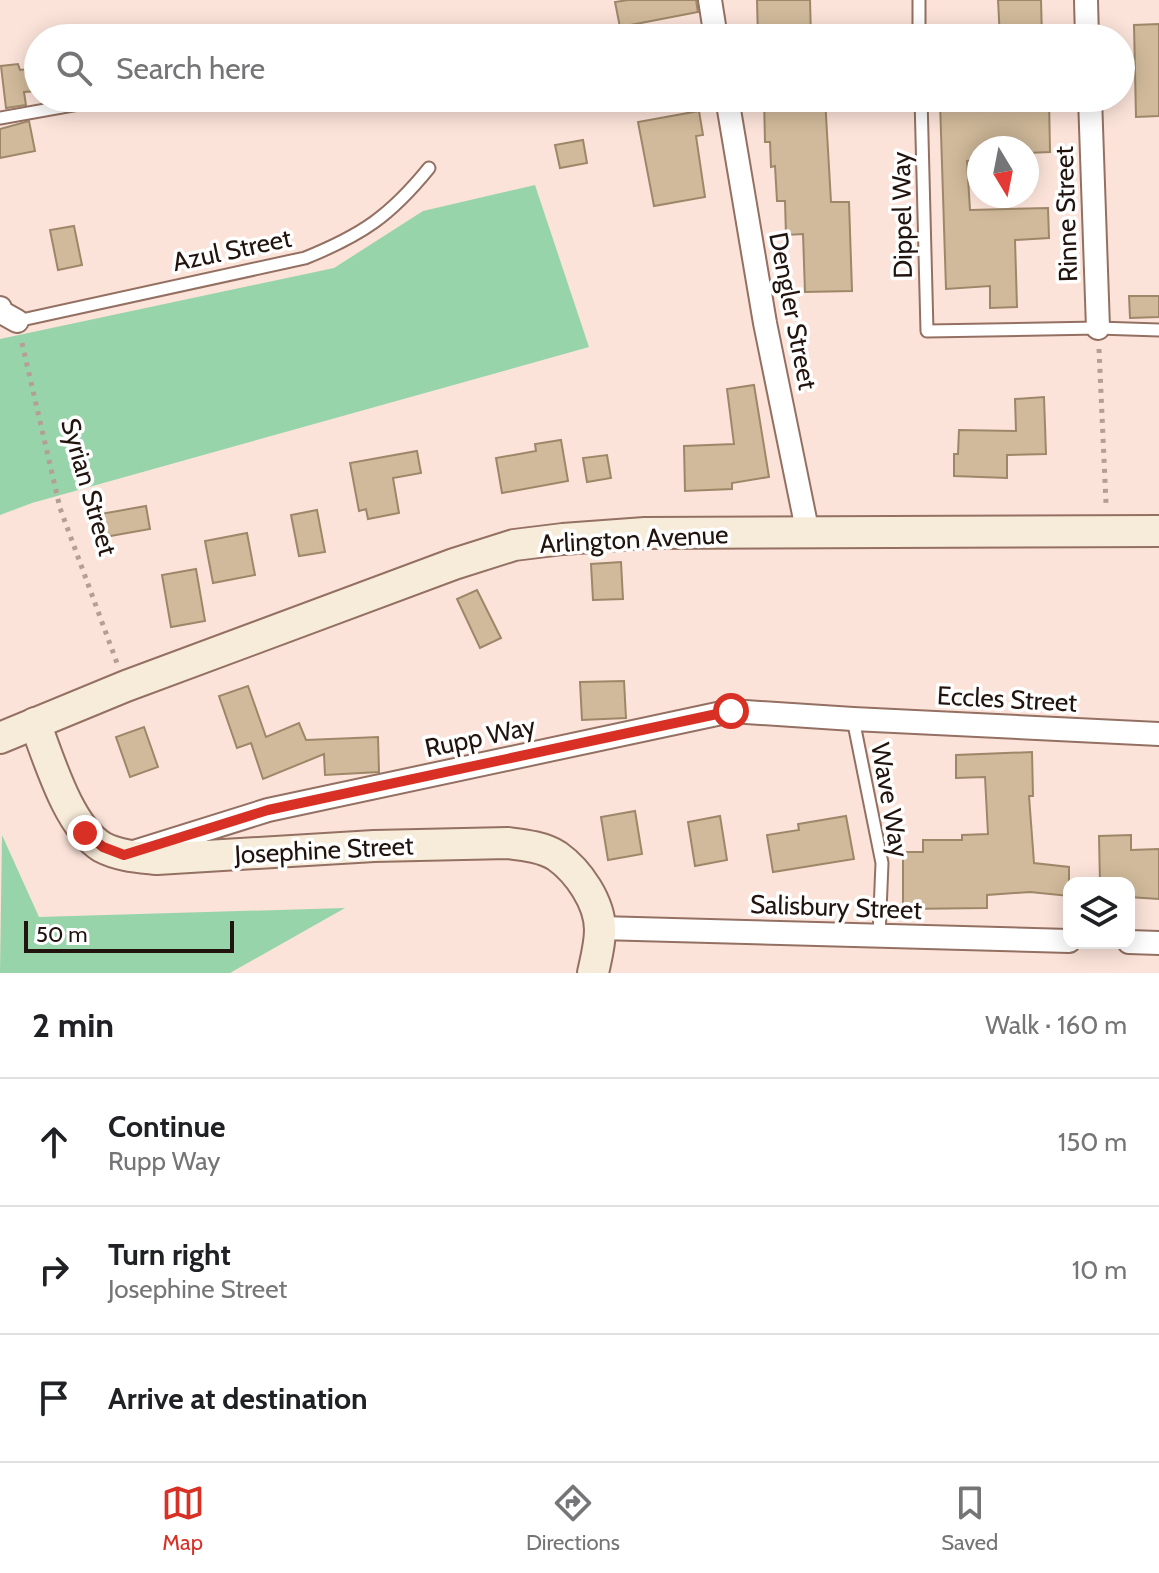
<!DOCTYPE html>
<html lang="en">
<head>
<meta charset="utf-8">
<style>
	:root { --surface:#fff; --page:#f6f6f6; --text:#202124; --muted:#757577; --line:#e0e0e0; --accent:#d93025 }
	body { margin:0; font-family:Cabin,sans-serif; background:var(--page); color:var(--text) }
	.controls { position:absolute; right:24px; bottom:24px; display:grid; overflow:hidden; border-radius:16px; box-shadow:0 4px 20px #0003 }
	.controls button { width:72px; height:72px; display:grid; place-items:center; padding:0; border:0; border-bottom:2px solid var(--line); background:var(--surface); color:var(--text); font:40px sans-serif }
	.compass { position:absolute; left:967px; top:136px; width:72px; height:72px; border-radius:50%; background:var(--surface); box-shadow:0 4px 20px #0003; rotate:170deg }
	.scale { position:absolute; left:24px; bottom:20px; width:210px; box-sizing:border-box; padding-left:8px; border:4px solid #21140e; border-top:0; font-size:22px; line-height:28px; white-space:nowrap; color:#21140e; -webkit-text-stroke:6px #fff; paint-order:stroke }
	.stop { position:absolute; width:24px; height:24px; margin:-18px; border:6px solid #d93025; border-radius:50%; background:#fff }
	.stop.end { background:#d93025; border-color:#fff; box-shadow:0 2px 8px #0008 }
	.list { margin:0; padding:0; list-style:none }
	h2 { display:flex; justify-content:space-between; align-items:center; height:104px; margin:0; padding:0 32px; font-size:34px }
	h2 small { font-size:26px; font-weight:400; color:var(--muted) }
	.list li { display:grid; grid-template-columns:52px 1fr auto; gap:24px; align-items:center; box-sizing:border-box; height:128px; padding:0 32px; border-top:2px solid var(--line) }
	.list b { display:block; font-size:30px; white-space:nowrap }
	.list p { margin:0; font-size:26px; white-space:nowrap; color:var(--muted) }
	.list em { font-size:26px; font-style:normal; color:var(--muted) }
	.icon { flex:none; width:44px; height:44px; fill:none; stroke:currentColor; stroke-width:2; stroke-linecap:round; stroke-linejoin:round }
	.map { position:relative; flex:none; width:1159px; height:973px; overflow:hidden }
	.search { position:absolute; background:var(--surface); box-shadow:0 4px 20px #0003; left:24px; right:24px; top:24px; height:88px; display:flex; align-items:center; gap:20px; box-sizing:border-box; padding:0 28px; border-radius:44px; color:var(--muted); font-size:30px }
	.sheet { height:488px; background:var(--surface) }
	nav { display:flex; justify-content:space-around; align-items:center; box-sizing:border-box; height:112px; border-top:2px solid var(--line); background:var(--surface); font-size:22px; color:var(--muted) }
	nav a { display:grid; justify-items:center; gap:4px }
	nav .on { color:var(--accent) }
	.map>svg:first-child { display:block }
	.green { fill:#97d4aa }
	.building { fill:#d1ba9b; stroke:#9d8769; stroke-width:2 }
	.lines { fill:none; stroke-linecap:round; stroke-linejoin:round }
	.lane-casing { stroke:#937062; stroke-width:15 }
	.street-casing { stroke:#937062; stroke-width:26 }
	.secondary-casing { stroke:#937062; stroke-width:34 }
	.path { stroke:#b49f96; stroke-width:5; stroke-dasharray:4 6; stroke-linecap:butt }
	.lane { stroke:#fff; stroke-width:11 }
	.street { stroke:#fff; stroke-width:22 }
	.secondary { stroke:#f7ecd9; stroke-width:30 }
	.route { stroke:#d93025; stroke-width:10 }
	.labels { text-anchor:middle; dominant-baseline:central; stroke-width:7; stroke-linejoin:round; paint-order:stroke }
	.street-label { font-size:26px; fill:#21140e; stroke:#fff }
</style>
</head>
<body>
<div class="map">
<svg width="1159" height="973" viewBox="0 0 1159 973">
	<rect width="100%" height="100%" fill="#fbe3d9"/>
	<g class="green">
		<polygon points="535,185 589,347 32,503 0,515 0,339 334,268 423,211"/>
		<polygon points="2,835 39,917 345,908 230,973 0,973"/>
	</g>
	<g class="building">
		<polygon points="628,0 696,0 698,12 620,27 615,2"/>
		<polygon points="757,0 810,0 811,38 758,38"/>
		<polygon points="998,0 1041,0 1042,38 1000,38"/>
		<polygon points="1159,24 1159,116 1136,117 1134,25"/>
		<polygon points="18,64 20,70 38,68 38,91 24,92 26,105 6,108 1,66"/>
		<polygon points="764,98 825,98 831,202 849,202 852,291 805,292 803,234 786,235 785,201 777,201 775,166 771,167 770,142 765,142"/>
		<polygon points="945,98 1049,98 1050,152 1027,153 1027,148 979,148 979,160 967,161 970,210 1048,208 1049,238 1015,240 1017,307 990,308 990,286 946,289 940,102 945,102"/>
		<polygon points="699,111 703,135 696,136 705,197 654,206 638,122"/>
		<polygon points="29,121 35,151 0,158 0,129"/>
		<polygon points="583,140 587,163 560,168 555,145"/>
		<polygon points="74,226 82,265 58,270 50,230"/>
		<polygon points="1129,296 1159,296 1159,317 1130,318"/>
		<polygon points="754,385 769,477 732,483 732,489 685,491 684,446 734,444 727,389"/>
		<polygon points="1044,397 1046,454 1007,455 1007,478 954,476 954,454 958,454 959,430 1016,431 1015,399"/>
		<polygon points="561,440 568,481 502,493 496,458 536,451 535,444"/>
		<polygon points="417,451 421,473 393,478 399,513 368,519 366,509 359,511 350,463"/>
		<polygon points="607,455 611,478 587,482 583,458"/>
		<polygon points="146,506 150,529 99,538 95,515"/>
		<polygon points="317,510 325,552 299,556 291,515"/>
		<polygon points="247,533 255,575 213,583 205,541"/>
		<polygon points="621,562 623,599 593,600 591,564"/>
		<polygon points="196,569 205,621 171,627 162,575"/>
		<polygon points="477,590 501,638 480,648 457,599"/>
		<polygon points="624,681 626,718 582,720 580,682"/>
		<polygon points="248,686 266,737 299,723 306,740 378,737 379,772 325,775 324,754 263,779 251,743 237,748 219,696"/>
		<polygon points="144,727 158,767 130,777 116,737"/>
		<polygon points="1032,752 1033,796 1029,796 1034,863 1069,867 1069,896 1030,892 987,895 987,908 903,909 903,852 923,852 923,840 962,840 962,835 988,834 985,777 956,778 956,755"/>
		<polygon points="635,811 642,854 608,860 601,817"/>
		<polygon points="720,816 727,860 695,866 688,822"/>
		<polygon points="846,816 854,859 773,872 767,835 799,830 798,824"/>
		<polygon points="1131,835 1131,850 1159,849 1159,899 1129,897 1129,883 1100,883 1099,836"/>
	</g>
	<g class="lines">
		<g class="lane-casing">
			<g id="lane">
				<polyline points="919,0 919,38"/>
				<polyline points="921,98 927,331 1098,328 1159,330"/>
				<polyline points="0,118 112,98"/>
				<path d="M17,321L305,258C362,235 390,216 429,168"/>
				<polyline points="853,719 882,863 879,936"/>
			</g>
		</g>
		<g class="street-casing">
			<g id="street">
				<polyline points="710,0 716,38"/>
				<polyline points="1086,0 1087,38"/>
				<polyline points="727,98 765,323 808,534"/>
				<polyline points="1090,98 1098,328"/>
				<polyline points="0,308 1,312 17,321"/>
				<polyline points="134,852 268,810 731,711 853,719 1159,734"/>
				<polyline points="600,928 1069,941"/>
				<polyline points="1129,942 1159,943"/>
			</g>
		</g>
		<g class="secondary-casing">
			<g id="secondary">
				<path d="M35,723C49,759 68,826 102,847C119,856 139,857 157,859L374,846L508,843C524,845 543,847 557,856C578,871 600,902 600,930C600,944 596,959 593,973"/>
				<polyline points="0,738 126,686 454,564 514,545 563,539 645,533 1159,531"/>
			</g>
		</g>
		<g class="path">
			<polyline points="22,343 60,508 117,663"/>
			<polyline points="1099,349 1106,503"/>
		</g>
		<use href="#lane" class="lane"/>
		<use href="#street" class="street"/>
		<use href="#secondary" class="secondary"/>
	</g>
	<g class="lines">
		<polyline class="route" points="85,833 103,847 124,855 268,810 731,711"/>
	</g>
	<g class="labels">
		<g class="street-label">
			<text transform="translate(1066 214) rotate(-92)">Rinne Street</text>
			<text transform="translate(902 215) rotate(-91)">Dippel Way</text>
			<text transform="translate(232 250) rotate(-12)">Azul Street</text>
			<text transform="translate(793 311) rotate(79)">Dengler Street</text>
			<text transform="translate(89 487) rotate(74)">Syrian Street</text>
			<text transform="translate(634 539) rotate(-3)">Arlington Avenue</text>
			<text transform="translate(1007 699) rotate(3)">Eccles Street</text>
			<text transform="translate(480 737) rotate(-12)">Rupp Way</text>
			<text transform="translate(890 800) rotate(80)">Wave Way</text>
			<text transform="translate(324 850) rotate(-3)">Josephine Street</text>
			<text transform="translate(836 907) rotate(2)">Salisbury Street</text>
		</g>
	</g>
</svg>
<div class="controls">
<button><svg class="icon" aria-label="layers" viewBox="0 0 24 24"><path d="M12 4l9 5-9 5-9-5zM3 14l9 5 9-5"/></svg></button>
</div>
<svg class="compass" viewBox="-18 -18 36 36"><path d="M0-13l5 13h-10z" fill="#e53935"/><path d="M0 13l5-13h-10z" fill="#757577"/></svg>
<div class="scale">50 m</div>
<div class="stop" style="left:731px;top:711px"></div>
<div class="stop end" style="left:85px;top:833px"></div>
<div class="search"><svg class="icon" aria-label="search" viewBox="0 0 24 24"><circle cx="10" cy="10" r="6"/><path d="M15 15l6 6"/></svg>Search here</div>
</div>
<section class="sheet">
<h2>2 min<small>Walk · 160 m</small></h2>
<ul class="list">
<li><svg class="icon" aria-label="ahead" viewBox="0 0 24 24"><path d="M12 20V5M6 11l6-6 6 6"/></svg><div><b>Continue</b><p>Rupp Way</p></div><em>150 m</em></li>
<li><svg class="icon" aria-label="right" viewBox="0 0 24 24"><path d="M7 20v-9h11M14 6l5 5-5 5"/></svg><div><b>Turn right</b><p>Josephine Street</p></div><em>10 m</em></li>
<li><svg class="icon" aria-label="arrive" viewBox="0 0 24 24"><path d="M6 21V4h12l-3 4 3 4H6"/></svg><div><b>Arrive at destination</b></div></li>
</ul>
</section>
<nav>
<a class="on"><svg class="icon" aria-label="map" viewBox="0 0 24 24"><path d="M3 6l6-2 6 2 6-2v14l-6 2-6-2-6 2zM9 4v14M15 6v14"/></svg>Map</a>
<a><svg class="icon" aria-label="directions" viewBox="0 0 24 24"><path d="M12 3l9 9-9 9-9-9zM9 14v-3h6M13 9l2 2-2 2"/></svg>Directions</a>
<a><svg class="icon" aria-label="saved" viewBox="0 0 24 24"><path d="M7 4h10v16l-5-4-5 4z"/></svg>Saved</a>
</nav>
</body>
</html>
